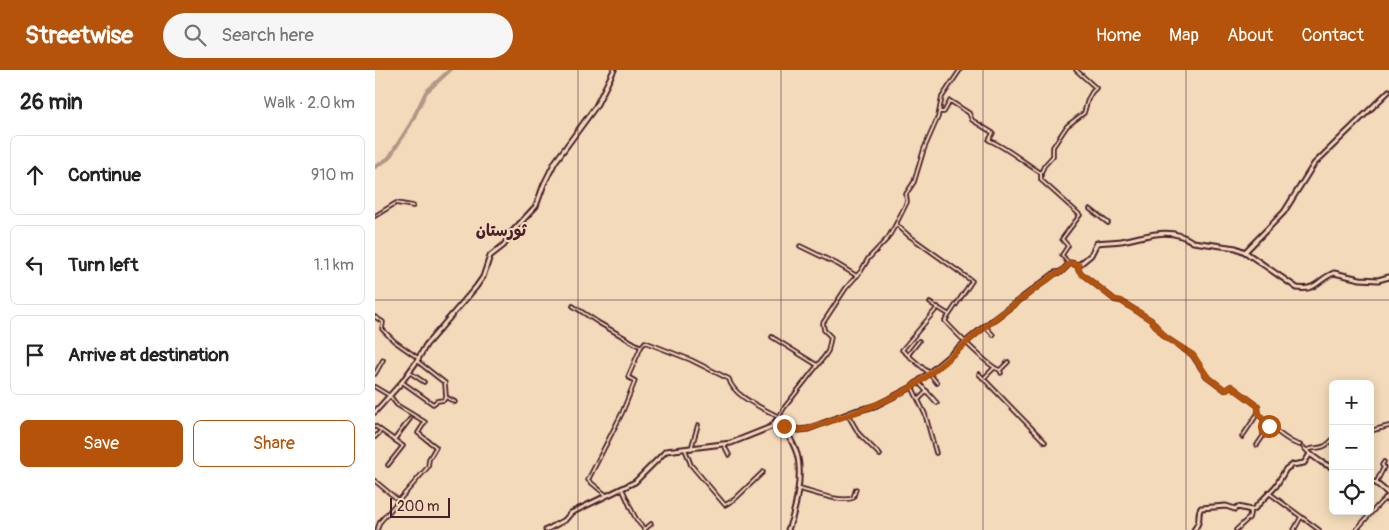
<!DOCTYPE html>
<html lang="en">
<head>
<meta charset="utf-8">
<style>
	:root { --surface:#fff; --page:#f6f6f6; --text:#222; --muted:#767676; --line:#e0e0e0; --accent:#b45309 }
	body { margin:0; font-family:Pangolin,"Playpen Sans Arabic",sans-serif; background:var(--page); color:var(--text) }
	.controls { position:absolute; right:15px; bottom:15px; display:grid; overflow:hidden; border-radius:8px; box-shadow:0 2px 12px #0003 }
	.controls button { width:45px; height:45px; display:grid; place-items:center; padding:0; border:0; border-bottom:1px solid var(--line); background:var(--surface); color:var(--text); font:25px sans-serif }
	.scale { position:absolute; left:15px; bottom:12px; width:60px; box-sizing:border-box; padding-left:5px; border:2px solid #4a1f2b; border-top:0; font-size:14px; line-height:18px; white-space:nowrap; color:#4a1f2b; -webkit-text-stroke:4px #f2daba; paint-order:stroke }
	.stop { position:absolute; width:15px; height:15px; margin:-11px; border:4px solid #b45309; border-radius:50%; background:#fff }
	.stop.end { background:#b45309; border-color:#fff; box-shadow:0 1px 5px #0008 }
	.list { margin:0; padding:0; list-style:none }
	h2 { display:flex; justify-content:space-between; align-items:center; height:65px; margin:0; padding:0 20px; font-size:21px }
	h2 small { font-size:16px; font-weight:400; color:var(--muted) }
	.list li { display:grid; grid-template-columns:32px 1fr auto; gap:15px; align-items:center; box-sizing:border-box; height:80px; margin:0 10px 10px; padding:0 10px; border:1px solid var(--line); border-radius:8px }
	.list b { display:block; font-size:19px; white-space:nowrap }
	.list em { font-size:16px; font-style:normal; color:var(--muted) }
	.actions { display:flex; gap:10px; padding:15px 20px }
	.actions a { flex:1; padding:11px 0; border:1px solid var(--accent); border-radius:8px; text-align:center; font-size:18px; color:var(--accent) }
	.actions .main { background:var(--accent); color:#fff }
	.icon { flex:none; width:28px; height:28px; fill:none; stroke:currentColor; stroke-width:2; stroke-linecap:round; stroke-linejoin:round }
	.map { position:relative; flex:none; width:1014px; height:460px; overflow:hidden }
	header { display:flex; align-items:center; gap:30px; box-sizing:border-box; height:70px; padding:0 25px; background:var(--accent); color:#fff }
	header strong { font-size:24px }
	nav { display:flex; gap:28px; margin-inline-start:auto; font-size:18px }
	.search { width:350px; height:45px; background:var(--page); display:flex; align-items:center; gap:12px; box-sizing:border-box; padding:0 18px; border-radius:28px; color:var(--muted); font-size:19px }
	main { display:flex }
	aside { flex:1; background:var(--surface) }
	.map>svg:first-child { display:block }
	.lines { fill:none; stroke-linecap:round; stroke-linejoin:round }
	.river { stroke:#b59585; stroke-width:4 }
	.minor-casing { stroke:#4a1f2b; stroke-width:5.5 }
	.tertiary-casing { stroke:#4a1f2b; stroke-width:7 }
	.minor { stroke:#f2daba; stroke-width:2 }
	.tertiary { stroke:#f2daba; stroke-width:3 }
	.route { stroke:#b45309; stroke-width:6 }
	.grid { fill:none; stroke:#4a1f2b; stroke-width:1; stroke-opacity:0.55 }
	.labels { text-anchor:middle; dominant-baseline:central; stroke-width:4; stroke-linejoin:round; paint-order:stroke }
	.quarter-label { font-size:16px; font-weight:bold; fill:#4a1f2b; stroke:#f2daba }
</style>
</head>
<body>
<header>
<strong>Streetwise</strong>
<div class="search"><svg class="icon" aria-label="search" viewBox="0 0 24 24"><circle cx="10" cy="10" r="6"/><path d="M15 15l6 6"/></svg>Search here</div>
<nav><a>Home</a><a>Map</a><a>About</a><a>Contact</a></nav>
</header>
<main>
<aside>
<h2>26 min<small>Walk · 2.0 km</small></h2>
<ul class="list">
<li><svg class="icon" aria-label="ahead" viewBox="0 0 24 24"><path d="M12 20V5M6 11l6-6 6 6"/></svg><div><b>Continue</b></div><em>910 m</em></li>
<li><svg class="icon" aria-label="left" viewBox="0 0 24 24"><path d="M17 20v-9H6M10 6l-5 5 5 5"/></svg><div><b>Turn left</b></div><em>1.1 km</em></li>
<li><svg class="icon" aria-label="arrive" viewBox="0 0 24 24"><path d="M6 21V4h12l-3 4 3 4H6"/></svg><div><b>Arrive at destination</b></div></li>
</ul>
<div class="actions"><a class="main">Save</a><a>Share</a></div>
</aside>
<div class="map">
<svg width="1014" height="460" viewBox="0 0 1014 460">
	<rect width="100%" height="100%" fill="#f2daba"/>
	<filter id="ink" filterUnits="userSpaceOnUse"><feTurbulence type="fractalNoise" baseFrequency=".02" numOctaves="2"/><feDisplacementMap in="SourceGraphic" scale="10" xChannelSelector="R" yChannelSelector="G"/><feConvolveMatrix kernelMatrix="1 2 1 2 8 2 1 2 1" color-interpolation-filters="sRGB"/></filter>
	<g filter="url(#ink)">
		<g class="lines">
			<polyline class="river" points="0,97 14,88 36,53 51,22 75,0"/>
			<g class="minor-casing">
				<g id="minor">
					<path d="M565,42H569L575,31L594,43L597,50L618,63L614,70C634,79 648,92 666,103"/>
					<polyline points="715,139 733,153"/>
					<polyline points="0,146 21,133 38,136"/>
					<path d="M521,154L533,165L597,211L570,251C578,260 616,299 625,300L626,303"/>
					<polyline points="425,176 462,194 482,206"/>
					<polyline points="694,194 687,185 693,176 687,169 705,145 666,110 666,103 669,96 678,86 678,77 692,56 709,43 713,29 717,22 721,18 701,0"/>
					<path d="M704,195L703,199L707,204L740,230L746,231L776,250L790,267L817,285L831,306L850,320L856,316L883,336C883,337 884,343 884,344C888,352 916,374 925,375"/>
					<polyline points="555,233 573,244"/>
					<path d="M198,236L224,253L266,277L270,272L316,290L354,309C358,327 390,339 404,347L409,338L449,287L453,281L456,267L449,260L448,253L471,218L486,201L493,189L513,168L521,154L532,132L531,124L539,112L549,79L563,47L567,27L585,0"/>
					<polyline points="0,247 8,252 7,259 19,271 43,288"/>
					<polyline points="610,256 618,265"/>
					<polyline points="397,267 442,295"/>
					<polyline points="533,285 544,271"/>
					<polyline points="42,291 70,313 71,327 80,332"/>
					<polyline points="625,300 633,292"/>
					<polyline points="34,302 49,312"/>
					<polyline points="0,304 8,290"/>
					<polyline points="604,304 670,372"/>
					<polyline points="609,308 619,298"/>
					<polyline points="27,312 58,334 62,331 69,330 71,327"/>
					<polyline points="544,313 562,333"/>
					<polyline points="562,313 554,303 527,280 563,237"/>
					<polyline points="0,317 15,326 22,335 50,352 43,363 61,377 54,389 53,397 5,452 2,460"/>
					<polyline points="537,317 550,344 561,383"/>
					<polyline points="544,329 552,321"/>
					<polyline points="473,345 484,364 505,385"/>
					<polyline points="0,356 28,376 13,395"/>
					<polyline points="995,361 1014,356"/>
					<polyline points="888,363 895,356"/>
					<polyline points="0,367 5,362"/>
					<polyline points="867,367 883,343"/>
					<polyline points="19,370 35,349"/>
					<polyline points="349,375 354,385"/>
					<polyline points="882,375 895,356"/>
					<polyline points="928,377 935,384"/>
					<polyline points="310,379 316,395 350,435 360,429 388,402"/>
					<polyline points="316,379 323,355"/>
					<path d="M932,380C944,376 947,381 958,369"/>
					<polyline points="0,411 23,430"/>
					<polyline points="1001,413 1009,397 1007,395 1009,392"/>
					<path d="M247,419C254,431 258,450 270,459"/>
					<path d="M424,419C438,422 465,433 478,428L481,419"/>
					<polyline points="894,423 944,460"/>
					<polyline points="231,425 213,410 247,343 260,311 253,307 266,277"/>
					<polyline points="1010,428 1014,433"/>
					<polyline points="269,460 276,454"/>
					<polyline points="861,460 874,448 876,440"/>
					<polyline points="919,460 926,447"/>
					<polyline points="981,460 1005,433 1014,425"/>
				</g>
			</g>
			<g class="tertiary-casing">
				<g id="tertiary">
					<polyline points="870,182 909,142 939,94 1014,21"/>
					<polyline points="0,342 27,312 42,291 51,275 101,217 108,207 115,186 129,175 136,163 161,136 169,114 180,92 221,36 239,0"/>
					<path d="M409,356C413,365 419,374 422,384C428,405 421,440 413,460"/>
					<polyline points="995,411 1001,413 1014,424"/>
					<path d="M171,460L190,450L196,443L260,412L291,381L356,373L396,357L404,347L409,356L424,360L433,359L480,341L500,336L537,317L610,256L680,203L686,202L695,193L704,195L716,185L722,173C730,172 738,172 746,171C771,167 794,155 818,172L861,178L870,182L922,218C942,221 943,209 959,203L985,209L1003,210L1014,207"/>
					<path d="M819,460C828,449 821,445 826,438L851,436L860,439L863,437L876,440L879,439L901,416L911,399L917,395L929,393L935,384L946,392L958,398"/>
				</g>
			</g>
			<use href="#minor" class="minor"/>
			<use href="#tertiary" class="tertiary"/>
		</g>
	</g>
	<g class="lines" filter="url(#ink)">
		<path class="route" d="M409,356L424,360L433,359C468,346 503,337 535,318C561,302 586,276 610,257C633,238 657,222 680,204L686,202L695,193L704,195L703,199L707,204L740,230L746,231L776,250L790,267L818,285L832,306L850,320L856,316L883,336V343L893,353L894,356"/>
	</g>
	<path class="grid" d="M203,0V460M406,0V460M608,0V460M811,0V460M0,230H1014"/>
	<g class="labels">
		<g class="quarter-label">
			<text x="126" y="161">ثورستان</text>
		</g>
	</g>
</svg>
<div class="controls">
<button>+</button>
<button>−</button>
<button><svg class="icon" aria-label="locate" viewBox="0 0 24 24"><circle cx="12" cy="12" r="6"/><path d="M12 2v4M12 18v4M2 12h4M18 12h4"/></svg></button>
</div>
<div class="scale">200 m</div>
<div class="stop" style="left:894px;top:356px"></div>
<div class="stop end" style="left:409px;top:356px"></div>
</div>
</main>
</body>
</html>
